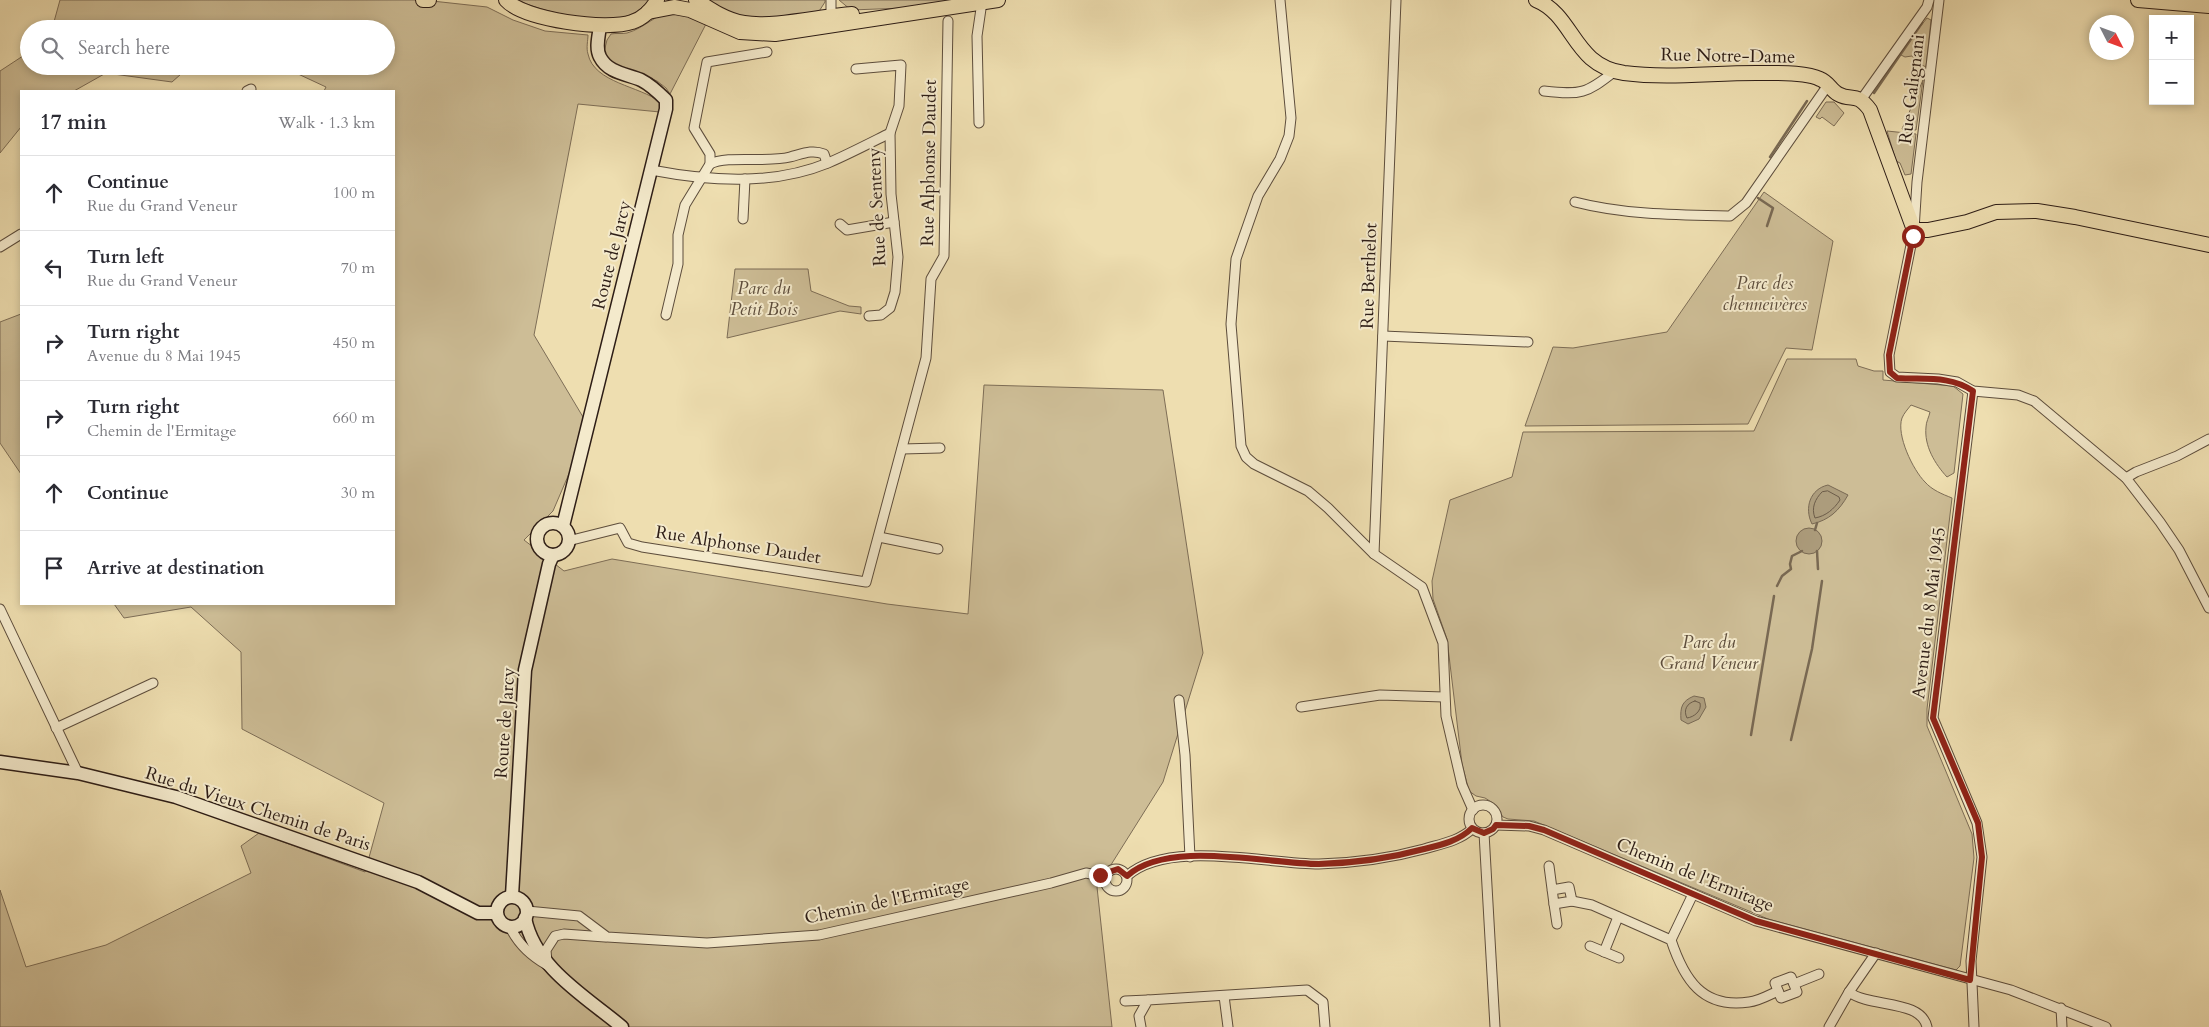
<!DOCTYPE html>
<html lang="en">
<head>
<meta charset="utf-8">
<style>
	:root { --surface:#fff; --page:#f7f7f7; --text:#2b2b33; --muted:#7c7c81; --line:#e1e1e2 }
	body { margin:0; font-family:Cardo,serif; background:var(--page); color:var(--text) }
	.controls { position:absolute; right:15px; top:15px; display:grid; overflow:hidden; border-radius:0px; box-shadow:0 2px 8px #0003 }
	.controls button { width:45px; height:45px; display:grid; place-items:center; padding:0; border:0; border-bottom:1px solid var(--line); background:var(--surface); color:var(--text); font:25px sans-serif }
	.compass { position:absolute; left:2089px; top:15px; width:45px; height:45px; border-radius:50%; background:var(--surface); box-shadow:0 2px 8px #0003; rotate:132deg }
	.stop { position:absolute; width:15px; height:15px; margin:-11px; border:4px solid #8f2418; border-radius:50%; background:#fff }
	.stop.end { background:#8f2418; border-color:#fff; box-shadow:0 1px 5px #0008 }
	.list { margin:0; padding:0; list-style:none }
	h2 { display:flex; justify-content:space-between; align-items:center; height:65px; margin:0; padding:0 20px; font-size:21px }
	h2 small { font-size:16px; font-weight:400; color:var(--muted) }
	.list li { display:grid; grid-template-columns:32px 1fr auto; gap:15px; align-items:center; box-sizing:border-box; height:75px; padding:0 20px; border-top:1px solid var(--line) }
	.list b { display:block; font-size:19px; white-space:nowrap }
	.list p { margin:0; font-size:16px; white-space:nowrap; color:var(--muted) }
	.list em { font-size:16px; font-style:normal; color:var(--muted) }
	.icon { flex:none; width:28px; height:28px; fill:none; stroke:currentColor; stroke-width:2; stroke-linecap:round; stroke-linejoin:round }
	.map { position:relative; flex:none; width:2209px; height:1027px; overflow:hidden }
	.search { position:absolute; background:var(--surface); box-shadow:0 2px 8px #0003; left:20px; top:20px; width:375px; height:55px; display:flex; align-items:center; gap:12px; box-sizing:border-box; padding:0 18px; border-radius:28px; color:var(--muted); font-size:19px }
	.panel { position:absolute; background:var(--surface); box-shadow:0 2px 8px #0003; left:20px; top:90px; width:375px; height:515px; border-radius:0px }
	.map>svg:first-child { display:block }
	.green { fill:#cdbd96; stroke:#7d6d56 }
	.water { fill:#ac9c7c; stroke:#796953 }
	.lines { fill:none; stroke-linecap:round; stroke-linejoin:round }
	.shore { stroke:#6c5c49; stroke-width:1 }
	.stream { stroke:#796953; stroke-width:2.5 }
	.street-casing { stroke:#5d4d3c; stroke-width:11 }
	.secondary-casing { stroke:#2d1d16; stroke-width:15 }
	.primary-casing { stroke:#2d1d16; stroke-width:16 }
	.street { stroke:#f4eacc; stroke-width:9 }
	.secondary { stroke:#f4eacc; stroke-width:12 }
	.primary { stroke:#eedeb0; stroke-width:14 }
	.route { stroke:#8f2418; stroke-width:6 }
	.labels { text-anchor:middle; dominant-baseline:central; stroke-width:4; stroke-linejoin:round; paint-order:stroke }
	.street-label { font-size:18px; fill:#2d1d16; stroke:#f4eacc }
	.park-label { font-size:18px; font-style:italic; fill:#5d4d3c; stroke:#f4eacc }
</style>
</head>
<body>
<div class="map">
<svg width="2209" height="1027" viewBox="0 0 2209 1027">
	<rect width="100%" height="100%" fill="#eedeb0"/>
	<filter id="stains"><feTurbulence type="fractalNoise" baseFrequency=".004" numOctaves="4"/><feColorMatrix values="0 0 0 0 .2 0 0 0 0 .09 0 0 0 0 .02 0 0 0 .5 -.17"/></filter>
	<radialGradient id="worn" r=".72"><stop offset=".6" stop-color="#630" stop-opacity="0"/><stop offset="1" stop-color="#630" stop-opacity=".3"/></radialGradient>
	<g class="green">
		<path d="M60,0H423L487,7L513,20L545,31L588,35C588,40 586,48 588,54C594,83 640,86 660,102V112L578,104L534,335L589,427L553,511L524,540L564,571L612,559L887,604L968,614L984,385L1163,390L1203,653L1163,782L1097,887L1112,1027H0V890L26,967L106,945L251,873L241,846L259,833L365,872L384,803L242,729L241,652L191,607L124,618L114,604H394V91H324L326,87L281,66H386V29H52Z"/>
		<path d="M519,0H649C642,9 632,16 620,18C597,23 539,12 519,0Z"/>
		<polygon points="698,0 825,0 825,2 816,16 745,23"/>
		<polygon points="839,0 954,0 904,8 851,10"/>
		<path d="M674,11L706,24L670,94L666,88L657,81L610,62L604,52L607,40L611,34C616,33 622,34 627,33C645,28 655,14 674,11Z"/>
		<polygon points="1927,18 1931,20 1926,67 1918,63 1912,56 1905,57 1899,54"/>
		<polygon points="29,52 29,66 190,66 172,82 106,73 74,91 21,91 21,127 0,153 0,71"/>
		<polygon points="1923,80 1916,130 1902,129"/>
		<polygon points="1826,102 1834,102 1844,113 1834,126 1822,117 1820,119 1816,117"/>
		<polygon points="1887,131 1916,134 1911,174 1905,175 1900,163 1896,161"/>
		<polygon points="1764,192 1833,241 1812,350 1786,348 1748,424 1525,426 1553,347 1573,348 1667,332"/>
		<polygon points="735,269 808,269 811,291 849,306 861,307 861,314 840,311 727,338"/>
		<polygon points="21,314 21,474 0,443 0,322"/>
		<path d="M1787,359H1856L1858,366L1874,371H1883V380L1953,386L1963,394L1954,473L1947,477C1935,464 1924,446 1926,427C1926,422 1929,417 1930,412L1911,405C1908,409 1904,413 1902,418C1896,435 1913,470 1925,482C1932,490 1942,494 1952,498L1927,709V726L1972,834L1974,858L1960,966L1956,970L1768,919L1534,821L1508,819L1503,817L1493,803L1485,798L1476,796L1469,791L1462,764L1447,639L1433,599L1432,581L1450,500L1512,477L1523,432L1754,431Z"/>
	</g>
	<g class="water">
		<path d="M1828,485L1848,495C1839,511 1829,520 1812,524C1804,508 1810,489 1828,485Z"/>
		<circle cx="1809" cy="541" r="13"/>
		<path d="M1694,696L1704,698L1706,707L1699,719L1688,724L1681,720C1680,707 1682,701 1694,696Z"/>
	</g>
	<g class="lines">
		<g class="shore">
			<path d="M1828,491L1839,497L1840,500C1834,509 1826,516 1815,518C1811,508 1815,499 1822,492Z"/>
			<path d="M1695,701L1700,703C1702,711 1694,717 1687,718C1683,710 1687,703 1695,701Z"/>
		</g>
		<g class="stream">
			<polyline points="1874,93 1922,23"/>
			<polyline points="1770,157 1807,101"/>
			<polyline points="1758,198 1773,208 1767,226"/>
			<polyline points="1815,530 1817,523"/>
			<polyline points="1817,551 1818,569"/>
			<polyline points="1777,586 1782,576 1791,569 1790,564 1792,556 1802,551"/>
			<polyline points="1751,735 1774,596"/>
			<polyline points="1791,740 1812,649 1822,581"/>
		</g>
		<g class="street-casing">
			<g id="street">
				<polyline points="831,0 831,16"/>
				<polyline points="1280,0 1291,118 1289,136 1280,159 1258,196 1236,259 1231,324 1241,446 1246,457 1254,464 1308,491 1328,508 1374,554 1422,587 1443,643 1446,716 1462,785 1473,810"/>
				<polyline points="1939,0 1917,182 1914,230 1889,355 1890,372 1897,377 1938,379 1957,382 1973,391 2018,395 2034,401 2126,478 2160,522 2179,550 2209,608"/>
				<polyline points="856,69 901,65 899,106 890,133 891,194 898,257 895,292 890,308 881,315 869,316"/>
				<polyline points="247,91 251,89"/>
				<path d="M1544,91C1581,95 1586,94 1615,71"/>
				<polyline points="1861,100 1927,7 1929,0"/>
				<polyline points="979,123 977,36 982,2"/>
				<path d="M710,164C727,155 768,163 790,157C802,154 812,149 824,154L827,163"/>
				<path d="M651,170C709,181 772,186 828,163C849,154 870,143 890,133"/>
				<path d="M1575,202C1625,215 1679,215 1730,216L1746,203L1828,85"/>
				<polyline points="743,219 745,179"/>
				<polyline points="840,224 847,230 894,222"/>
				<polyline points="0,247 21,234"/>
				<polyline points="666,315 678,264 678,235 685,205 710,164 710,154 694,128 707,62 767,52"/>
				<polyline points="1383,336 1528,342"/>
				<polyline points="1973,391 1933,718 1977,823 1982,857 1971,961 1974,1027"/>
				<polyline points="902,449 940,448"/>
				<polyline points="2126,478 2136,472 2177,456 2209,439"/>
				<polyline points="879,537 938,549"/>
				<polyline points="568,541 620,528 628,543 642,547 866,582 926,358 931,279 944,256 948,21"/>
				<polyline points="1374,554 1396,0"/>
				<polyline points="0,609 78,773"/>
				<polyline points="1179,700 1185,755 1190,857"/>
				<polyline points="1301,707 1380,695 1444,697"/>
				<polyline points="56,728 153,683"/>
				<circle cx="1483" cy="819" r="14"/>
				<polyline points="1496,825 1529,826 1544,830 1756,921 2011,990 2106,1027"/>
				<polyline points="1484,833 1495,1027"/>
				<polyline points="1549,866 1554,904 1572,901 1569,887 1552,890"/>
				<circle cx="1116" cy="880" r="11"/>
				<path d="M1127,876C1168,839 1267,864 1319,864C1354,863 1391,858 1424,849C1441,844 1459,841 1472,829"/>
				<path d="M1572,901L1592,905L1671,940C1684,979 1702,1009 1749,1002C1759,1001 1769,995 1778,991"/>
				<polyline points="1554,904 1557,924"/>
				<polyline points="527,911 579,916 607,937 707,943 819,935 1051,883 1086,873 1106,877"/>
				<path d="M510,927C518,944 531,956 547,965"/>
				<polyline points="1671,940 1693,894"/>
				<polyline points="1590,946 1619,958"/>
				<polyline points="1604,952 1618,917"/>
				<polyline points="547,962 546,950 555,936 564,934 605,937"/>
				<polygon points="1791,977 1797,992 1781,998 1775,983"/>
				<polyline points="1794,984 1819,974"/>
				<path d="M1849,992C1870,1008 1921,999 1927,1027"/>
				<polyline points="1224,996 1228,1027"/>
				<polyline points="1125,1001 1148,1000"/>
				<polyline points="2061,1008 2062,1027"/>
				<polyline points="1141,1027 1139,1016 1148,1000 1307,990 1323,1002 1325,1027"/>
				<polyline points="1829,1027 1849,992 1876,953"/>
			</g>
		</g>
		<g class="secondary-casing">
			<g id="secondary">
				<circle cx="553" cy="539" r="16"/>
				<path d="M563,526L666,109V100C658,92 651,85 641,80C627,74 608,73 600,57C595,48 599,35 600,26"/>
				<polyline points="0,762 78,773 176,797 418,882 478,913 496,913"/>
				<polyline points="512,896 525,670 549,564 553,555"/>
				<circle cx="512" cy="912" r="15"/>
				<path d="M525,918C535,968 585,996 622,1027"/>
			</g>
		</g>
		<g class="primary-casing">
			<g id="primary">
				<polyline points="423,0 429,0"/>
				<path d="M506,0C524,20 607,31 632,22C642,19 652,10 657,0"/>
				<path d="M696,0C711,10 726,20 744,23C772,28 822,16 852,14"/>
				<path d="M1536,0C1575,16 1572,65 1624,73C1670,79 1718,72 1764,73C1780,73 1806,72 1820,79C1828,82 1831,90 1838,94C1852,102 1856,91 1870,110L1914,230H1928L1967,222L1996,212L2037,211L2075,217L2209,245"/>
				<polyline points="2138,0 2209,6"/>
				<polyline points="648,12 674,7 690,10 740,32 775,34 998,0"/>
			</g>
		</g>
		<use href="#street" class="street"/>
		<use href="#secondary" class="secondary"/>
		<use href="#primary" class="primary"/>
	</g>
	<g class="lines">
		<path class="route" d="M1100,875L1106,877L1109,872L1118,869L1127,876C1168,839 1267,864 1319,864C1354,863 1391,858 1424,849C1441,845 1459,841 1472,828L1484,833L1493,829L1496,825L1529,826L1544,830L1756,921L1970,980L1982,857L1978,823L1933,718L1973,391C1949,375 1924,380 1897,378L1890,372L1889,355L1913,236"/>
	</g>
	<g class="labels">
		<g class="street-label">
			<text transform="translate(1728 56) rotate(1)">Rue Notre-Dame</text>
			<text transform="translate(1912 89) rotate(-83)">Rue Galignani</text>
			<text transform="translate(929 163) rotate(-89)">Rue Alphonse Daudet</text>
			<text transform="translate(877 207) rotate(-93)">Rue de Senteny</text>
			<text transform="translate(612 255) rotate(-76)">Route de Jarcy</text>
			<text transform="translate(1369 276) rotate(-88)">Rue Berthelot</text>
			<text transform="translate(738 545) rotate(9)">Rue Alphonse Daudet</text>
			<text transform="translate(1929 613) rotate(-83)">Avenue du 8 Mai 1945</text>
			<text transform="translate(505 723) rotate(-86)">Route de Jarcy</text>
			<text transform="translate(258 809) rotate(18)">Rue du Vieux Chemin de Paris</text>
			<text transform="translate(1695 875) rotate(22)">Chemin de l'Ermitage</text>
			<text transform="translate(887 901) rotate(-12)">Chemin de l'Ermitage</text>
		</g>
		<g class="park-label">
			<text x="1765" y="283">Parc des<tspan x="1765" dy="21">chenneivères</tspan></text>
			<text x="764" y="288">Parc du<tspan x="764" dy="21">Petit Bois</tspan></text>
			<text x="1709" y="642">Parc du<tspan x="1709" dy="21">Grand Veneur</tspan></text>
		</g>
	</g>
	<rect width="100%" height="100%" filter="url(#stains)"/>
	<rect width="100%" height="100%" fill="url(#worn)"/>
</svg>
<div class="controls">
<button>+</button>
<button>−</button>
</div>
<svg class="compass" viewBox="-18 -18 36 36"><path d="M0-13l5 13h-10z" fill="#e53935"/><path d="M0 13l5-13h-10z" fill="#7c7c81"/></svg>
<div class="stop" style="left:1913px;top:236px"></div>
<div class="stop end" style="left:1100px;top:875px"></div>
<div class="search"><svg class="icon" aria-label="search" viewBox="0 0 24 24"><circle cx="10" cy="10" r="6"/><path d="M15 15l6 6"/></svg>Search here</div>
<section class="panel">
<h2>17 min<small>Walk · 1.3 km</small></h2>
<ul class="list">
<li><svg class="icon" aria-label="ahead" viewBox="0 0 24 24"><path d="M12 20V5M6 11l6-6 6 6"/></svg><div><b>Continue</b><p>Rue du Grand Veneur</p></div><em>100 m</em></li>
<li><svg class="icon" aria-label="left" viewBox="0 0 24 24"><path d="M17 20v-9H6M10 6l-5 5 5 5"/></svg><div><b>Turn left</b><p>Rue du Grand Veneur</p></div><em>70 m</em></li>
<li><svg class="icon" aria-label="right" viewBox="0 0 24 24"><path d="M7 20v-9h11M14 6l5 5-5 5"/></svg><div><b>Turn right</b><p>Avenue du 8 Mai 1945</p></div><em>450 m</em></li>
<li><svg class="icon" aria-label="right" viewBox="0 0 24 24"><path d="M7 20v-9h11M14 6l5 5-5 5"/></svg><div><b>Turn right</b><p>Chemin de l'Ermitage</p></div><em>660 m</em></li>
<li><svg class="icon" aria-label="ahead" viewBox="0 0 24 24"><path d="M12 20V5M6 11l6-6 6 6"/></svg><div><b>Continue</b></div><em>30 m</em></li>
<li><svg class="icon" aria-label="arrive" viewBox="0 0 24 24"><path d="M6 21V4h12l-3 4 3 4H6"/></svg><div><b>Arrive at destination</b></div></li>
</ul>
</section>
</div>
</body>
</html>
